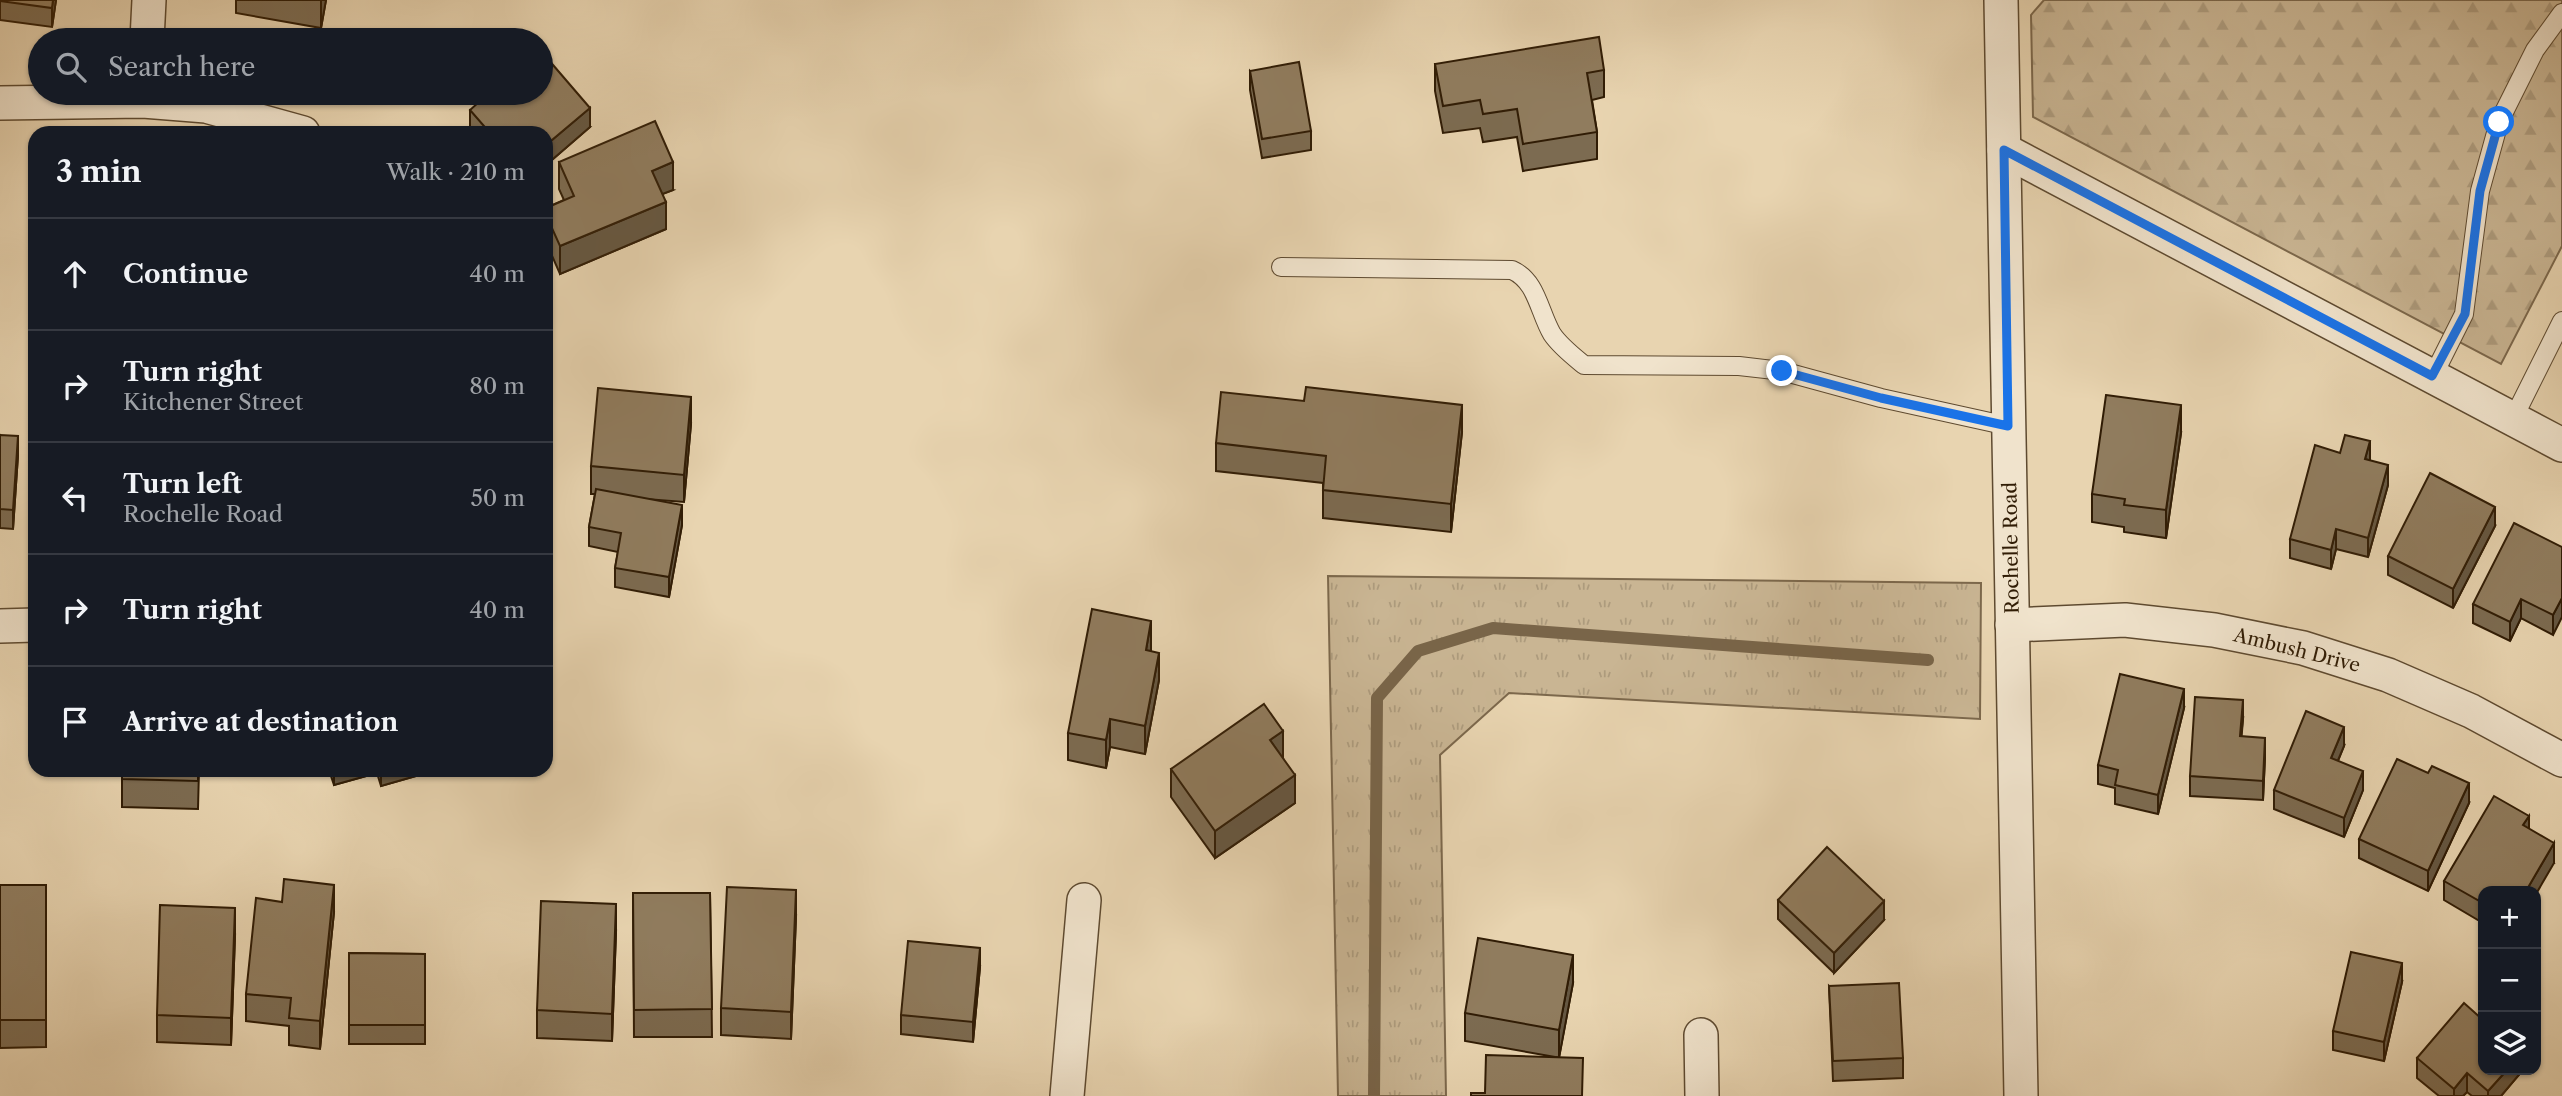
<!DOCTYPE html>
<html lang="en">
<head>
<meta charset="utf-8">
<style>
	:root { --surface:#171b24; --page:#242831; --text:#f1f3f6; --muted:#9ea1a6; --line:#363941 }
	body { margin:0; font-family:"Libre Caslon Text",serif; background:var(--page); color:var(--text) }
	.controls { position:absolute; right:21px; bottom:21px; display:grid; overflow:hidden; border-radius:14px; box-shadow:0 2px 5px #0004 }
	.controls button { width:63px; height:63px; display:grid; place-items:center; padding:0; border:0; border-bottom:2px solid var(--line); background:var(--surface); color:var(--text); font:35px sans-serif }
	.stop { position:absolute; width:21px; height:21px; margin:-16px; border:5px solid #1a73e8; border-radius:50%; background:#fff }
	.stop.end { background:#1a73e8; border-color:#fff; box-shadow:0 2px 7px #0008 }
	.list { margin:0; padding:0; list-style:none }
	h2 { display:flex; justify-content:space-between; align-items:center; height:91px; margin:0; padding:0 28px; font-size:30px }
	h2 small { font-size:23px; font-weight:400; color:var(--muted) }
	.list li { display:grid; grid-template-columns:46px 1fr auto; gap:21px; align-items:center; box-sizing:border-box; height:112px; padding:0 28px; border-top:2px solid var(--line) }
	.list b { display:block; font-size:26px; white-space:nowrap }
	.list p { margin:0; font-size:23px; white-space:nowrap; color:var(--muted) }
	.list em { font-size:23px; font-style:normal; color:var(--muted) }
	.icon { flex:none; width:38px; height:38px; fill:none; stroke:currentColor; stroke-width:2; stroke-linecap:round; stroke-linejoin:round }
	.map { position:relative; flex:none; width:2562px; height:1096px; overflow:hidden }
	.search { position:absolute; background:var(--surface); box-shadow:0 2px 5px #0004; left:28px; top:28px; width:525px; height:77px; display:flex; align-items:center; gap:18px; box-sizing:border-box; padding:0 24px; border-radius:38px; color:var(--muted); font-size:26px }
	.panel { position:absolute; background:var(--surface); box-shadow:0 2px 5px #0004; left:28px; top:126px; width:525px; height:651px; border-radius:21px }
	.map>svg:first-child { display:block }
	.grass { fill:url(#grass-tufts); stroke:#7c684c; stroke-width:2 }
	.forest { fill:url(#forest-firs); stroke:#7c684c; stroke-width:2 }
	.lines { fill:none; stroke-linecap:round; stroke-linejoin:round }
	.stream { stroke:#796549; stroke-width:12 }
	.service-casing { stroke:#5e4a30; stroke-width:20 }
	.minor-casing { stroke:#5e4a30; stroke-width:36 }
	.service { stroke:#f0e3cc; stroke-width:18 }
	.minor { stroke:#f0e3cc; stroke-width:33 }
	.wall { fill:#7c6b51; stroke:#301c05; stroke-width:2 }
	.shaded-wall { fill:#655742; stroke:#301c05; stroke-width:2 }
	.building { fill:#907c5e; stroke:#301c05; stroke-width:2 }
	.route { stroke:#1a73e8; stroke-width:9 }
	.labels { text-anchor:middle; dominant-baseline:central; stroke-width:6; stroke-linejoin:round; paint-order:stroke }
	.street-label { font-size:19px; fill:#301c05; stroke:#f0e3cc }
</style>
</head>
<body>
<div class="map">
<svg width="2562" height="1096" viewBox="0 0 2562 1096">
	<defs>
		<pattern id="grass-tufts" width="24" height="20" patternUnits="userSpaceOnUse" patternTransform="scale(1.75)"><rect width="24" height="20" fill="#c9b593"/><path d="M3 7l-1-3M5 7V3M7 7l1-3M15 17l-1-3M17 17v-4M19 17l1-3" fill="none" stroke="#ad9b7d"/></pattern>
		<pattern id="forest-firs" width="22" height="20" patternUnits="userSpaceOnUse" patternTransform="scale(1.75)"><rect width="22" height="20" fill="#c9b593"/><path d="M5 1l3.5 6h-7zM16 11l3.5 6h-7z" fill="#ad9b7d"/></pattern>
	</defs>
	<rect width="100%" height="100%" fill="#e8d4b0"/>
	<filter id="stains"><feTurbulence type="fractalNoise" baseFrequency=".00286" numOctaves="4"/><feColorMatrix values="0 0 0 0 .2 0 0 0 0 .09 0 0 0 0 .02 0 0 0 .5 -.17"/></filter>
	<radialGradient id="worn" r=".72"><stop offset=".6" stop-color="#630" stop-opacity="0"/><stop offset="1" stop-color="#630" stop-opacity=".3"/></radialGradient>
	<polygon class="grass" points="1328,576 1981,583 1980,719 1509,693 1440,755 1446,1096 1338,1096"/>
	<polygon class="forest" points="2044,0 2562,0 2562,246 2501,364 2033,117 2031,15"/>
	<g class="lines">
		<polyline class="stream" points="1374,1096 1377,698 1418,651 1493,628 1928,660"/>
		<g class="service-casing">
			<g id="service">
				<path d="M1281,267L1512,270C1537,281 1539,312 1552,334C1560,346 1573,356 1584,365L1739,366L1782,371L1881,398L2008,426"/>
				<polyline points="2433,376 2464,314 2480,191 2499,122 2535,50 2562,13"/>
				<polyline points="2513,419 2562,321"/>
			</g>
		</g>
		<g class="minor-casing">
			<g id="minor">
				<polyline points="2001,0 2021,1096"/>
				<polyline points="147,40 149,0"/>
				<polyline points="0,103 143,101 206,106 303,133"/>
				<polyline points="2004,150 2562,445"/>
				<polyline points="2012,625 2125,620 2214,630 2303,648 2388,675 2471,711 2562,760"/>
				<polyline points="0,626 35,625"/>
				<polyline points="1701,1035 1702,1096"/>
				<polyline points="1067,1096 1084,900"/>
			</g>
		</g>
		<use href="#service" class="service"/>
		<use href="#minor" class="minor"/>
	</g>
	<g class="wall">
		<polygon points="0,0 56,0 52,27 0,20"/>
		<polygon points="236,0 326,0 321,28 236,13"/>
		<polygon points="1435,64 1604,70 1604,97 1592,100 1597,132 1597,159 1523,171 1517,137 1483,142 1480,128 1443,133 1435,91"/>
		<polygon points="1250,71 1311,131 1311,150 1262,158 1250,90"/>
		<polygon points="470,110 590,127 546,165 546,133 473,133 470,129"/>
		<polygon points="559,162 673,190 662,194 666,229 560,274 546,242 546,208 564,200 559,189"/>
		<polygon points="691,424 684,502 646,499 682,525 669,597 615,587 615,568 618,552 589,546 589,527 595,494 591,494 591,466"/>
		<polygon points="1462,432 1451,532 1323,518 1323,483 1216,471 1216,443"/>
		<polygon points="2181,433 2166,538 2124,532 2124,527 2092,522 2092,494"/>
		<polygon points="0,435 18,455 13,529 0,528"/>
		<polygon points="2370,460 2388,485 2368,557 2336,549 2331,569 2290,558 2290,539"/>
		<polygon points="2495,526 2453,608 2388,575 2388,556"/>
		<polygon points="2562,547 2553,635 2521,618 2510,641 2473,623 2473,604"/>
		<polygon points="1151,649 1151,651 1159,680 1145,754 1110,747 1106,768 1068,760 1068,733"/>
		<polygon points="2184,708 2158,814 2115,804 2115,788 2098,784 2098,765"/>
		<polygon points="2243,719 2241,737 2265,757 2263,800 2190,796 2190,776"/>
		<polygon points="2344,746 2338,761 2363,790 2344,837 2274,809 2274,790"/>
		<polygon points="1283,758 1295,803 1215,858 1171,797 1171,769"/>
		<polygon points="122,770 199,770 198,809 122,807"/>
		<polygon points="329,770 416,770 416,776 381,786 377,773 334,785"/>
		<polygon points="2469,803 2428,891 2359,858 2359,839"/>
		<polygon points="2529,829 2554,863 2483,891 2483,923 2444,900 2444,881"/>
		<polygon points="0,885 46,885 46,1047 0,1048"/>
		<polygon points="633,893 710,893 712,1037 634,1037"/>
		<polygon points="1778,900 1884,920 1834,973 1778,919"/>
		<polygon points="282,902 334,912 320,1049 289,1045 289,1026 246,1021 246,994"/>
		<polygon points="796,917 791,1039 721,1035 721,1008"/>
		<polygon points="616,932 612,1041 537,1038 537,1010"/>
		<polygon points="235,936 231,1045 157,1042 157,1015"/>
		<polygon points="349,953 425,954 425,1044 349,1044"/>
		<polygon points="980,967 973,1042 901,1034 901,1015"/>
		<polygon points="2402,982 2384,1061 2333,1050 2333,1031"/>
		<polygon points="1573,983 1559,1057 1485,1093 1555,1057 1465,1041 1465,1013"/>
		<polygon points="1829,986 1903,1058 1903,1078 1833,1081"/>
		<polygon points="2417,1058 2483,1070 2523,1070 2501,1096 2472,1096 2467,1092 2463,1096 2439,1096 2417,1078"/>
	</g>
	<g class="shaded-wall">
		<polygon points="53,0 56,0 52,27 52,8"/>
		<polygon points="321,0 326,0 321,28"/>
		<polygon points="590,108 590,127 546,165 546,145"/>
		<polygon points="673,162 673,190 652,198 652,171"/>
		<polygon points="666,202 666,229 560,274 560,246"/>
		<polygon points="691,397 691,424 684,502 684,475"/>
		<polygon points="1462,405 1462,432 1451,532 1451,504"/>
		<polygon points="2181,405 2181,433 2166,538 2166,510"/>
		<polygon points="18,436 18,455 13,529 13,510"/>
		<polygon points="2370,441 2370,461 2365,459"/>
		<polygon points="2388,465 2388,485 2368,557 2368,538"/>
		<polygon points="682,505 682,525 669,597 669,577"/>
		<polygon points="2495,507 2495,526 2453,608 2453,589"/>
		<polygon points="2336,529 2336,549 2331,569 2331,550"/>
		<polygon points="2562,598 2562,617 2553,635 2553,615"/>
		<polygon points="2521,599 2521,618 2510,641 2510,622"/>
		<polygon points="1151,621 1151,649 1146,677 1146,650"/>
		<polygon points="1159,653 1159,680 1145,754 1145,726"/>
		<polygon points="2184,689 2184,708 2158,814 2158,795"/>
		<polygon points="2243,700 2243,719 2240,756 2240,736"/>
		<polygon points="1110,719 1110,747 1106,768 1106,740"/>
		<polygon points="2344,727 2344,746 2331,777 2331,758"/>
		<polygon points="1283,731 1283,759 1270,740"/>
		<polygon points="2265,738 2265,757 2263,800 2263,781"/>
		<polygon points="334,770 377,770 377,773 334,785"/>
		<polygon points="381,770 416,770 416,776 381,786"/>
		<polygon points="2363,771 2363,790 2344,837 2344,818"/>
		<polygon points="1295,775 1295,803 1215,858 1215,831"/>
		<polygon points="2469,783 2469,803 2428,891 2428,871"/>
		<polygon points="2529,816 2529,835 2523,825"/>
		<polygon points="2554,843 2554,863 2536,894 2536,891 2526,891"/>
		<polygon points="334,885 334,912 320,1049 320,1021"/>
		<polygon points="796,890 796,917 791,1039 791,1012"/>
		<polygon points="1884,901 1884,920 1834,973 1834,953"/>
		<polygon points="616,904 616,932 612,1041 612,1014"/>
		<polygon points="235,908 235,936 231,1045 231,1018"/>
		<polygon points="980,948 980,967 973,1042 973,1022"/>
		<polygon points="1573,955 1573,983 1559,1058 1559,1030"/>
		<polygon points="2402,963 2402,982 2384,1061 2384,1042"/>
		<polygon points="2537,1035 2537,1054 2536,1055 2536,1036"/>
		<polygon points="2507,1070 2523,1070 2501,1096 2488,1096 2488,1091"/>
		<polygon points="2467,1073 2467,1092 2463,1096 2454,1096 2454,1089"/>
	</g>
	<g class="building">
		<polygon points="0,0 53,0 52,8 0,1"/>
		<polygon points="1599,37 1604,70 1587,73 1597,132 1523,144 1517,109 1483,114 1480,100 1443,106 1435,64"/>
		<polygon points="541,51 590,108 546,145 546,133 490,133 470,110 489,93 541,93"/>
		<polygon points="1299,62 1311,131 1262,139 1250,71"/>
		<polygon points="655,121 673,162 652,171 666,202 560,246 546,215 546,208 574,196 559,162"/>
		<polygon points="1306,387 1462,405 1451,504 1323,490 1326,456 1216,443 1221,392 1304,401"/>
		<polygon points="598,388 691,397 684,475 591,466"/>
		<polygon points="2106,395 2181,405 2166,510 2124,505 2125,499 2092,494"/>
		<polygon points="0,435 18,436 13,510 0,509"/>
		<polygon points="2345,435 2370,441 2365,459 2388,465 2368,538 2336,529 2331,550 2290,539 2315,445 2340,453"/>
		<polygon points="2430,473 2495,507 2453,589 2388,556"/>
		<polygon points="596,489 682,505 669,577 615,568 621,533 589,527"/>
		<polygon points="2514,523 2562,547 2562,598 2553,615 2521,599 2510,622 2473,604"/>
		<polygon points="1092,609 1151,621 1146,650 1159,653 1145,726 1110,719 1106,740 1068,733"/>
		<polygon points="2120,674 2184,689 2158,795 2115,785 2118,770 2098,765"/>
		<polygon points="2195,697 2243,700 2240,736 2265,738 2263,781 2190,776"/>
		<polygon points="1264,704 1283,731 1270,740 1295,775 1215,831 1171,769"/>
		<polygon points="2306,711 2344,727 2331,758 2363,771 2344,818 2274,790"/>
		<polygon points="2397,759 2428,773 2432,766 2469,783 2428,871 2359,839"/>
		<polygon points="122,770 198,770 198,781 122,779"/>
		<polygon points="2494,796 2529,816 2523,825 2554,843 2526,891 2483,891 2483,903 2444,881"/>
		<polygon points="1827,847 1884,901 1834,953 1778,900"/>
		<polygon points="284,879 334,885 320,1021 289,1018 291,998 246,994 256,898 282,902"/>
		<rect x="0" y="885" width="46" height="135"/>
		<polygon points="727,887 796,890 791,1012 721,1008"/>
		<polygon points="633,893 710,893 712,1009 634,1010"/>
		<polygon points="541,901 616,904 612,1014 537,1010"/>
		<polygon points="160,905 235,908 231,1018 157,1015"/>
		<polygon points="1478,938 1573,955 1559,1030 1465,1013"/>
		<polygon points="908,941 980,948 973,1022 901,1015"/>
		<polygon points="2351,952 2402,963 2384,1042 2333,1031"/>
		<polygon points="349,953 425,954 425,1025 349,1025"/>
		<polygon points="1899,983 1903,1058 1833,1061 1829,986"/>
		<polygon points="2464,1003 2483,1020 2483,1070 2507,1070 2488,1091 2467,1073 2454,1089 2417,1058"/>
		<polygon points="1486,1055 1583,1058 1582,1096 1471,1096 1471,1093 1485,1093"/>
	</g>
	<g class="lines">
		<polyline class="route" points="1782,371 1881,398 2008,426 2004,150 2432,376 2465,314 2480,191 2499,122"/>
	</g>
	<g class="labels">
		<g class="street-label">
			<text transform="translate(2011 548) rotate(-91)">Rochelle Road</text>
			<text transform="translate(2297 650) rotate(14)">Ambush Drive</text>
		</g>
	</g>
	<rect width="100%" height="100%" filter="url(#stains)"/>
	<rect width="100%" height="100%" fill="url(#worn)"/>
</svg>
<div class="controls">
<button>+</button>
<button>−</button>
<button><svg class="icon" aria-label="layers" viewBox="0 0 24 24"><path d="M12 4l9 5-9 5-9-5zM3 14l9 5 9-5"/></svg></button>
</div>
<div class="stop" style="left:2499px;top:122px"></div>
<div class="stop end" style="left:1782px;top:371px"></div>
<div class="search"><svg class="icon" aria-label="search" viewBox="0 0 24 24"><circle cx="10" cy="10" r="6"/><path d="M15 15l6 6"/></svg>Search here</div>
<section class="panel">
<h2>3 min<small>Walk · 210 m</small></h2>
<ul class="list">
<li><svg class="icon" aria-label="ahead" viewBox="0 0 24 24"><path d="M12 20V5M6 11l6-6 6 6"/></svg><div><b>Continue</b></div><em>40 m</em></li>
<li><svg class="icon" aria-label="right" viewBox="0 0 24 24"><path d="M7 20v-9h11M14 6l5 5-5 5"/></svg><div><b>Turn right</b><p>Kitchener Street</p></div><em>80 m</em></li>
<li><svg class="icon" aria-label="left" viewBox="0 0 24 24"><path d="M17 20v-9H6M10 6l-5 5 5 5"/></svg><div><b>Turn left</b><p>Rochelle Road</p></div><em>50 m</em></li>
<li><svg class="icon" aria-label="right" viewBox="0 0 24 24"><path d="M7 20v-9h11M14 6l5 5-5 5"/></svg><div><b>Turn right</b></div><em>40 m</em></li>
<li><svg class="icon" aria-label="arrive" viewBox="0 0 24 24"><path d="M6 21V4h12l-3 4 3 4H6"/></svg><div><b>Arrive at destination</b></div></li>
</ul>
</section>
</div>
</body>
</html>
